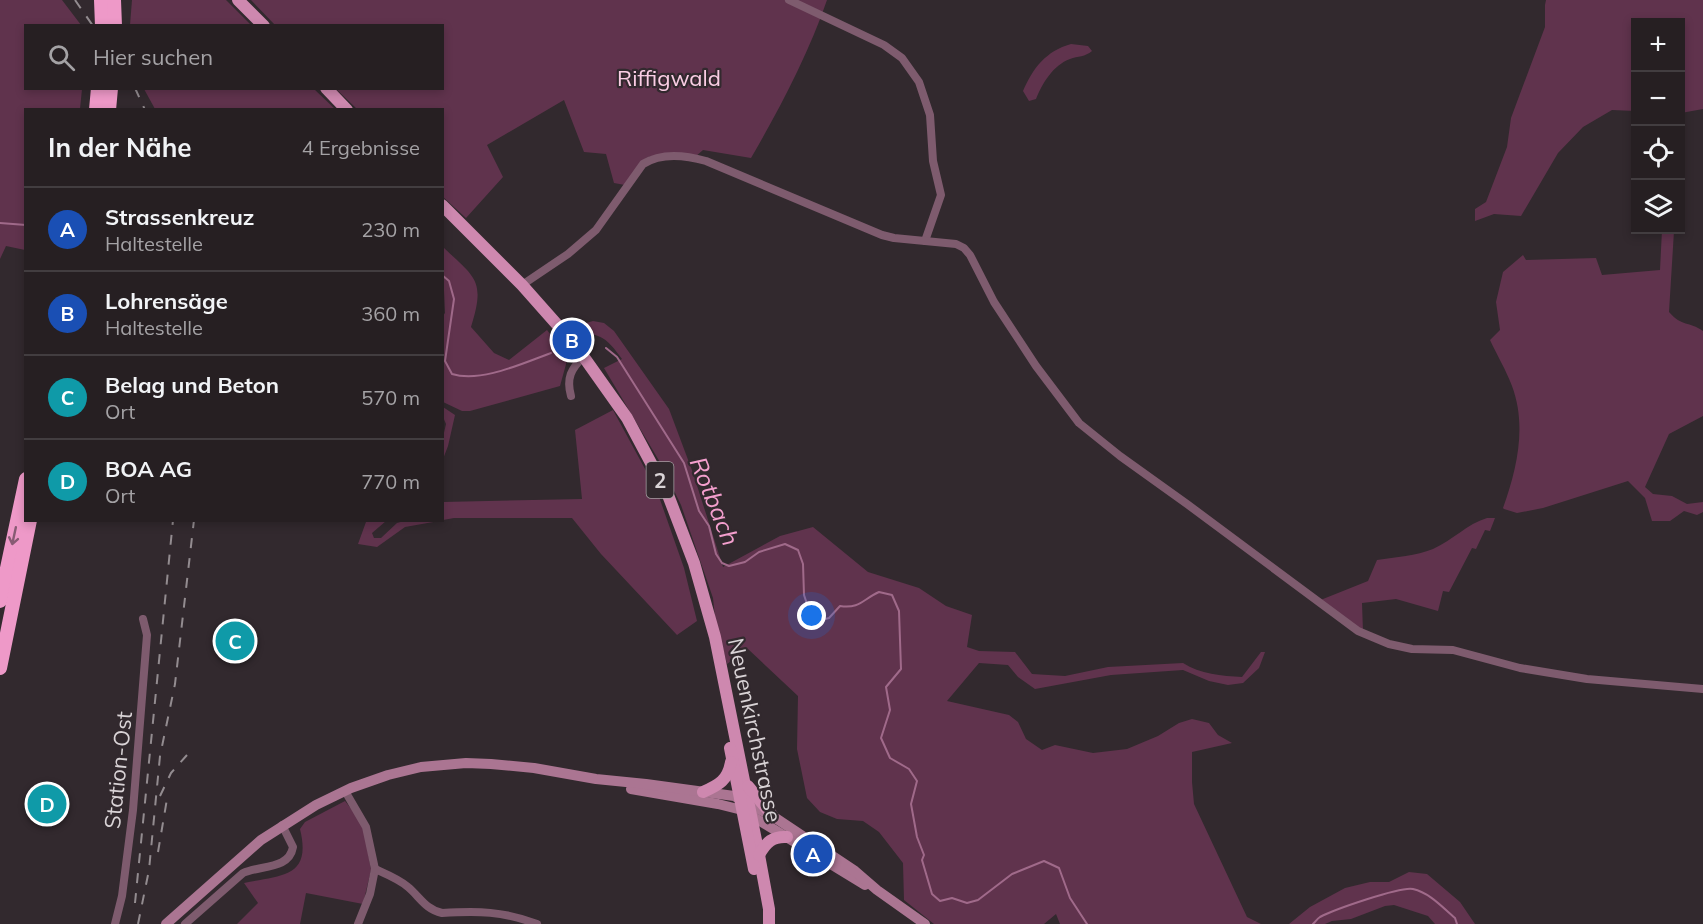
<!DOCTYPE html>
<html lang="de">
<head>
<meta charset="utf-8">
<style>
	:root { --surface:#261f22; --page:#322c2f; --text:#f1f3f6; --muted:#a4a2a5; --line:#423d40; --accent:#ea580c }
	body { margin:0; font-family:Mulish,sans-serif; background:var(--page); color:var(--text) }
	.controls { position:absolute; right:18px; top:18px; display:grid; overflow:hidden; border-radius:0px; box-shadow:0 3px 9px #0003 }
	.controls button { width:54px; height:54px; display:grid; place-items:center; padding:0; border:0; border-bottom:2px solid var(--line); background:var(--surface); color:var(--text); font:30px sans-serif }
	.you { position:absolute; left:812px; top:616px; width:21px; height:21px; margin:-15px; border:4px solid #fff; border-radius:50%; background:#1a73e8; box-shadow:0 0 0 9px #1a73e833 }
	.badge { display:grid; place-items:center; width:39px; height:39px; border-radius:50%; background:var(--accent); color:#fff; font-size:20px; font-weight:700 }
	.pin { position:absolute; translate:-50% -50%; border:3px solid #fff; box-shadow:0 2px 6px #0006 }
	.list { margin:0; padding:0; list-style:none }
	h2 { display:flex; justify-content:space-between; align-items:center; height:78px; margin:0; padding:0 24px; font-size:26px }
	h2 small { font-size:20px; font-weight:400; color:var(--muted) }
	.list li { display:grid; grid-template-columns:39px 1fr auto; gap:18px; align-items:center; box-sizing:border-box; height:84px; padding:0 24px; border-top:2px solid var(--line) }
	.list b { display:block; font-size:22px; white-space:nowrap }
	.list p { margin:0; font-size:20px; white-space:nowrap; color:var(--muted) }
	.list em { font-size:20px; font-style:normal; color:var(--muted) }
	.icon { flex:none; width:33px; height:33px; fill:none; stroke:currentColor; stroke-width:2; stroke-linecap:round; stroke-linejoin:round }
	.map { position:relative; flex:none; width:1703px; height:924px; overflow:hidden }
	.search { position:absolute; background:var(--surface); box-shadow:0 3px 9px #0003; left:24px; top:24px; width:420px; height:66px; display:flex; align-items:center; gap:15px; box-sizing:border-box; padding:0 21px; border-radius:0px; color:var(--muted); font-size:22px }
	.panel { position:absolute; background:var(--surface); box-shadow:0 3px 9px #0003; left:24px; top:108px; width:420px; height:414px; border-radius:0px }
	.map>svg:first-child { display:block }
	.green { fill:#60334d }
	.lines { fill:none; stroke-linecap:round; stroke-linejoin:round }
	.stream { stroke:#a06a8a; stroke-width:2 }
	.street { stroke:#7e5b6e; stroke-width:8 }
	.secondary { stroke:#ab7592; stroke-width:10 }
	.primary { stroke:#ce88af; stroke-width:12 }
	.highway { stroke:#ee99c8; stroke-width:14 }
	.rail { stroke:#938c90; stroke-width:2; stroke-dasharray:10 10; stroke-linecap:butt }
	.oneway { stroke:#875b73 }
	.labels { text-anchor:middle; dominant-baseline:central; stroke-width:4.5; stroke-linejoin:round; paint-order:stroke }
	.shield { fill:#32292e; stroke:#a7a0a4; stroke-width:1.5 }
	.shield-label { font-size:21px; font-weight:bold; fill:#d9d3d6 }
	.park-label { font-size:22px; fill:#facde4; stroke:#32292e }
	.street-label { font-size:22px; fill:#d9d3d6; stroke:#32292e }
	.water-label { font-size:24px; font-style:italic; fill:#f49fce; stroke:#32292e }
</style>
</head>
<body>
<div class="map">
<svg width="1703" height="924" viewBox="0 0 1703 924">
	<rect width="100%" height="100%" fill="#32292e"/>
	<g class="green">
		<polygon points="0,0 62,0 81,25 26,26 26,88 82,89 80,109 26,110 25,250 6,246 0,259"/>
		<polygon points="132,0 226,0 251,25 130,25"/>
		<path d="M251,0H827C808,55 780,108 751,158L703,150L695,157L651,156L646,158L625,185L614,183L606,154L584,152L564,100L487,145L503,177L466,218L443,197L442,110L357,109L336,89L442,88V26L275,25Z"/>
		<polygon points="1546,0 1703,0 1703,109 1681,113 1680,22 1636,22 1635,111 1612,110 1583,127 1558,153 1521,216 1494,214 1475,221 1475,209 1486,202 1507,147 1511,118 1545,27 1545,5"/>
		<path d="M1071,44L1088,46L1092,51C1085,57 1078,56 1070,59C1053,65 1042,84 1036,99L1029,101L1023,91C1033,68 1046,51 1071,44Z"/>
		<polygon points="144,89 314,89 335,109 155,109"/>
		<path d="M1662,230L1674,231L1669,312C1682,327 1689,321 1703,331V416L1669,434L1645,487L1653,494L1672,496L1687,504L1703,502V512L1697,515L1684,511L1670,521H1652L1645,498L1628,481L1543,508L1517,513L1504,509L1503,508C1517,469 1527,426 1512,386C1506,370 1497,355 1490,340L1500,330L1496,302L1503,272L1523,255L1526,260L1596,258L1602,275L1660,270Z"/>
		<path d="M442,246C475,278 486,279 471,327L494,353L509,360L547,330L568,357L560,386L470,411H462L443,402L442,317L445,313Z"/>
		<path d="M593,321L604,323L614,331L669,409L693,473L723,567L780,536L813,527L868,572L919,588L946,606L972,615L967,647L979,651L1015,652L1032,674L1065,676L1108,667L1183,663C1200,674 1222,676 1242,677L1261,652H1265L1259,668L1243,683L1228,685L1209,681L1183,670L1111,675L1035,689L1018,677L1008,665L979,663L947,701L1009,715L1018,722L1026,739L1042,750L1055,745L1093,753L1127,749L1158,736L1179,723L1192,719L1209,723L1218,735L1232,743L1192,752V782L1194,804L1247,917L1261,924H1060L1056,914L1044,924H934L904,900L903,863L879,832L863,821L837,819L820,812L807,798L797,749L798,696L748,649L727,664L715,617L713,598L681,505L661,464L604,368L622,359C615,350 609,340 598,336C588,332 581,334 570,328Z"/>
		<polygon points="443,407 455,415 448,446 443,459 443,437 446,424 443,417"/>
		<polygon points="613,410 657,491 684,568 697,621 677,635 601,554 572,518 454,518 443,520 443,502 582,499 575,430"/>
		<path d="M1487,518H1495L1490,531L1485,530L1476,549L1472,548L1449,592L1443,591L1438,611L1396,599L1362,603L1363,632L1318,601L1368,581L1377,560C1396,557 1416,556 1433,549C1453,540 1467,524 1487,518Z"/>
		<polygon points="369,520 386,521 372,533 374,538 381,538 397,523 404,521 439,521 405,527 377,547 358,544 366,522"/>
		<path d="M345,801L363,824L371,870L363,904L306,893L300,924H237L258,903L244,883C281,875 312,878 300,829L305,822Z"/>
		<polygon points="1409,872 1427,874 1460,902 1475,924 1435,924 1428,916 1394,905 1385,906 1351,919 1332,921 1325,924 1289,924 1310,907 1345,888 1370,882 1389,882"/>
	</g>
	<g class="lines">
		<g class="stream">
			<polyline points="0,223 26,225"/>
			<path d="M442,275L449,281L454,299L445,361L452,374C481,383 523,363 551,353"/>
			<path d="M606,348L617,357L684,463L699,511L709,526L716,554L722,563L729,566L745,562L759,552L785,544L798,550L803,564L804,595L809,610L818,621L829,618L840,606C860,609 863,599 879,592L892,595L899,611L901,669L886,687L890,710L881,738L890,758L909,769L917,781L911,804L917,837L924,855L922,860L932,894L940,901L952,898L967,903L978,900L1012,874L1044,861L1059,868L1070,898L1087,924"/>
			<path d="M1313,924C1316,921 1317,919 1320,917C1333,910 1401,886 1413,889C1430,893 1442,907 1455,918L1457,924"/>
		</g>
		<g class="street">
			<polyline points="789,0 884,45 902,58 919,82 930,115 933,161 941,195 925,241"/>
			<path d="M522,285L568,254L596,230L643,164C662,152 685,155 706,161L882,235L894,238L956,244L964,248L970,255L994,302L1036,366L1079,423L1120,456L1187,504L1358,631L1389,644L1412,649L1453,650L1520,668L1587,679L1703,689"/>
			<path d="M571,396C566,378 571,369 584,356"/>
			<polyline points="345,791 366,827 375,869 370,894 358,924"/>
			<path d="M375,869C386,874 399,879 408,887C420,897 425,909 442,913C478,911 503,911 537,924"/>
			<polyline points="115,924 122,896 133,810 147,635 143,619"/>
			<path d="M185,924L243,873C260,865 289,870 293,847L282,825"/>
		</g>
		<g class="secondary">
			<polyline points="631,789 718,804 742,810 865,885"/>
			<polyline points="166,924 261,840 316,805 351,788 388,775 421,767 466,763 491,764 534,768 596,779 646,784 734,796 774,817 855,871 877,890 925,924"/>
		</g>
		<g class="primary">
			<polyline points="238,0 264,26"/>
			<polyline points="326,88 347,110"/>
			<polyline points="442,205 522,285 576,346 627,418 668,495 694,563 715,637 759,855 769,909 769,924"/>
			<polyline points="730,748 754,869"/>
			<polyline points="748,786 772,815"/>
			<path d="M703,792C719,785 728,780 731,762"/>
			<path d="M759,855C766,842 773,836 787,837"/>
		</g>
		<g class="highway">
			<polyline points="101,0 102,26"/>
			<polyline points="114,0 115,26"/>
			<polyline points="96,110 98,88"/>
			<polyline points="109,110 111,88"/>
			<polyline points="0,601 26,479"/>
			<polyline points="0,668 30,520"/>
		</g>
		<g class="rail">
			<polyline points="75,0 93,26"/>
			<polyline points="135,88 145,110"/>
			<polyline points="160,796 171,773 187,755"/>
			<polyline points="158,852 168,793"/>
			<polyline points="135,903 173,520"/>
			<polyline points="138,924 149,870 160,756 175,684 194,520"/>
		</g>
	</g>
	<defs><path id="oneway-shaft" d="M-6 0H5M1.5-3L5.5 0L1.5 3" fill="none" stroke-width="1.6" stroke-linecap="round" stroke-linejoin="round" transform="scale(1.5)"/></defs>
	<use class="oneway" href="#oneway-shaft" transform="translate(14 536) rotate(102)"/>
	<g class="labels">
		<rect class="shield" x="646.5" y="462" width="27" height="36" rx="4.5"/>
		<g class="shield-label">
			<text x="660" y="480">2</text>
		</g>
		<g class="park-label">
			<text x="669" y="78">Riffigwald</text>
		</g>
		<g class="street-label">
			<text transform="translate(755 730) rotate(78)">Neuenkirchstrasse</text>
			<text transform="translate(118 770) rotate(-84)">Station-Ost</text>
		</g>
		<g class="water-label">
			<text transform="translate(715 501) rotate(68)">Rotbach</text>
		</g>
	</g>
</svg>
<div class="controls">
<button>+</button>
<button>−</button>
<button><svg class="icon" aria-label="locate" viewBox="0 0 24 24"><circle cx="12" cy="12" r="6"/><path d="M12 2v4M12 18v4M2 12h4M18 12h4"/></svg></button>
<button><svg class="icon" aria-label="layers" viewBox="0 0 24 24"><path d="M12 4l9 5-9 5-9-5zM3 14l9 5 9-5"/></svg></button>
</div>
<div class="you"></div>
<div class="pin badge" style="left:813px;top:854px;background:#1a4fb4">A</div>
<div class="pin badge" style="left:572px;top:340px;background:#1a4fb4">B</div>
<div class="pin badge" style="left:235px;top:641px;background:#0f9aa8">C</div>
<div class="pin badge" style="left:47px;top:804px;background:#0f9aa8">D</div>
<div class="search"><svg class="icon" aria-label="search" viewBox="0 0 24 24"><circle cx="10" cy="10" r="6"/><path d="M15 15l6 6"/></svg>Hier suchen</div>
<section class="panel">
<h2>In der Nähe<small>4 Ergebnisse</small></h2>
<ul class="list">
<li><span class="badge" style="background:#1a4fb4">A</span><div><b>Strassenkreuz</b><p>Haltestelle</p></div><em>230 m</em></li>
<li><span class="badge" style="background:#1a4fb4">B</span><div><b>Lohrensäge</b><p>Haltestelle</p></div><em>360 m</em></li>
<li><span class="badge" style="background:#0f9aa8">C</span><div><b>Belag und Beton</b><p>Ort</p></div><em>570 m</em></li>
<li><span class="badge" style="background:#0f9aa8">D</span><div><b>BOA AG</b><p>Ort</p></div><em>770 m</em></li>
</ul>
</section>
</div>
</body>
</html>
